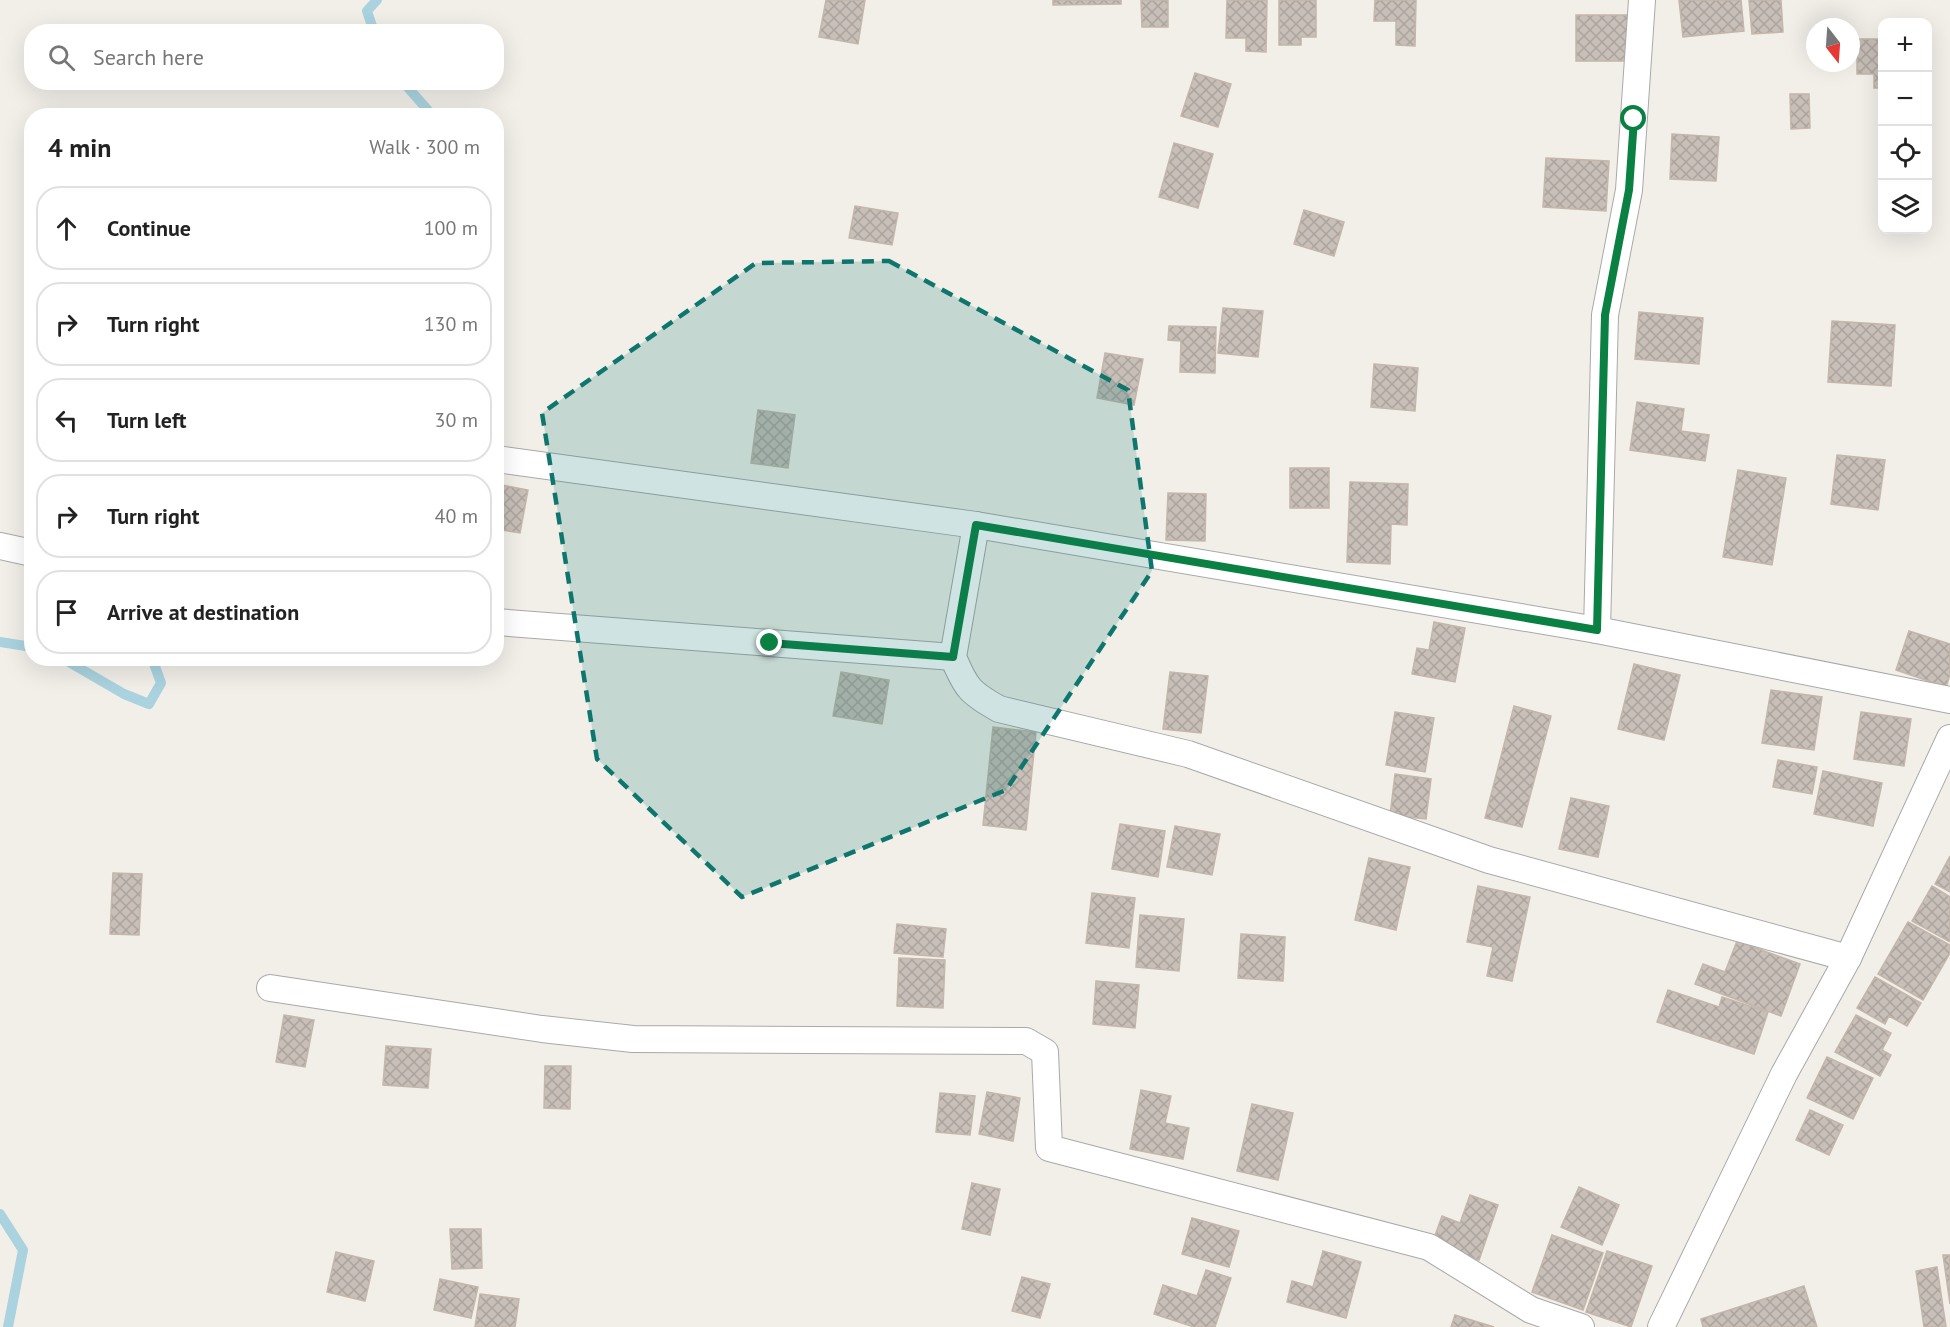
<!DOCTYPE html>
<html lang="en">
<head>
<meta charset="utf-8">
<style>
	:root { --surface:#fff; --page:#f6f6f6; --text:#222; --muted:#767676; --line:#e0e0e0 }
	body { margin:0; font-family:"PT Sans",sans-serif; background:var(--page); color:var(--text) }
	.controls { position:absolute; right:18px; top:18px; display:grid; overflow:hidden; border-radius:12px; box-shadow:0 6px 24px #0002 }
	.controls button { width:54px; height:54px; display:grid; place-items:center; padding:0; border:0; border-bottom:2px solid var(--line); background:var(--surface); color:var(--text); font:30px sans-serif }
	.compass { position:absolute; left:1806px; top:18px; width:54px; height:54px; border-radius:50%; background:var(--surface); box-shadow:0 6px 24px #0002; rotate:163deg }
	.stop { position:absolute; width:18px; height:18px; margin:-14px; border:4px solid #0b8043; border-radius:50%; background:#fff }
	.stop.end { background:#0b8043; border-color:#fff; box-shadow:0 2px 6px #0008 }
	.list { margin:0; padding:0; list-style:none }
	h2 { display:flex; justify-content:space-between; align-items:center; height:78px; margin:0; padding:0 24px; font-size:26px }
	h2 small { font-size:20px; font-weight:400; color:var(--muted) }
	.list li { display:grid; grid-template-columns:39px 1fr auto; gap:18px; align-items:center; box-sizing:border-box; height:84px; margin:0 12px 12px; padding:0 12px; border:2px solid var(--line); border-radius:24px }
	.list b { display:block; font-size:22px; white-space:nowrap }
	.list em { font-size:20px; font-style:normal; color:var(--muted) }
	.icon { flex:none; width:33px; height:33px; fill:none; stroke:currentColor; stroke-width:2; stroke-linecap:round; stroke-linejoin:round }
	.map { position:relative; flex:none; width:1950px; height:1327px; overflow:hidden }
	.search { position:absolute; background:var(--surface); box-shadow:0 6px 24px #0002; left:24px; top:24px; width:480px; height:66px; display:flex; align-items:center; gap:15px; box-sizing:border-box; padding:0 21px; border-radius:24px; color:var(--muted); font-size:22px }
	.panel { position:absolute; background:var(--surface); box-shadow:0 6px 24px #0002; left:24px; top:108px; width:480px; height:558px; border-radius:24px }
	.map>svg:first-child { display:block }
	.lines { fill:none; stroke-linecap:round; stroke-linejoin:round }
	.stream { stroke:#aad3df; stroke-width:10 }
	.building { fill:url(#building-cross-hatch); stroke:#c4b6ab; stroke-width:1.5 }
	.street-casing { stroke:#a9a9a9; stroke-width:28 }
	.street { stroke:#fff; stroke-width:26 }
	.route { stroke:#0b8043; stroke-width:8 }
	.marked { fill:#0f766e; fill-opacity:0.2; stroke:#0f766e; stroke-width:4.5; stroke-dasharray:12 8; stroke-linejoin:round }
</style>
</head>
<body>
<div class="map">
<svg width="1950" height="1327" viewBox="0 0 1950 1327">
	<defs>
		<pattern id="building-cross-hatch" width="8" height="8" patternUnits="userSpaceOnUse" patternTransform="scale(1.5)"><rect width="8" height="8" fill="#c7bfb8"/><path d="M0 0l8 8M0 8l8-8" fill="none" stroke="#aba49e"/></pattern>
	</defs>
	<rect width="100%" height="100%" fill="#f2efe9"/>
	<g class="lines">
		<g class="stream">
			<polyline points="374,32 367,11 377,0"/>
			<polyline points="403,82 433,116"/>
			<polyline points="0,642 32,647"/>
			<polyline points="62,658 124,694 149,704 161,683 152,658"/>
			<polyline points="0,1214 23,1250 8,1327"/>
		</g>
	</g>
	<g class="building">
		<polygon points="826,0 865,0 858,44 819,37"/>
		<polygon points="1053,0 1121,0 1121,4 1053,5"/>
		<polygon points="1141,0 1168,0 1168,27 1142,27"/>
		<polygon points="1227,0 1267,0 1266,52 1246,51 1246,38 1226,38"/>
		<polygon points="1279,0 1316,0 1316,37 1301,37 1301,45 1279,45"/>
		<polygon points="1375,0 1416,0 1415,46 1396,45 1396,21 1374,21"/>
		<polygon points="1679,0 1741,0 1744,31 1683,37"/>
		<polygon points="1749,0 1781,0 1783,32 1752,34"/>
		<polygon points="1576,15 1630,15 1631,61 1576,61"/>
		<polygon points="1857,39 1882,39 1882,88 1874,88 1874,74 1857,74"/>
		<polygon points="1195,73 1231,84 1218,127 1181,116"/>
		<polygon points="1790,94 1809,94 1810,128 1791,129"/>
		<polygon points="1672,134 1719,137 1716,181 1670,179"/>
		<polygon points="1174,143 1213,154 1198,208 1159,197"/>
		<polygon points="1546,158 1609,161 1606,211 1543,207"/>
		<polygon points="855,206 898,213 892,245 849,238"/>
		<polygon points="1304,210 1344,222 1334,256 1294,244"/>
		<polygon points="1223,308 1263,311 1258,357 1218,353"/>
		<polygon points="1639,312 1703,318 1699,364 1635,359"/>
		<polygon points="1832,321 1895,325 1891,386 1828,382"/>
		<polygon points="1169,326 1216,327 1215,373 1180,372 1181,341 1168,340"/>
		<polygon points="1105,353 1143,359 1134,405 1097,398"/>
		<polygon points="1374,364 1418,368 1415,411 1371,407"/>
		<polygon points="1637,402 1684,409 1681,431 1709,435 1705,461 1630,450"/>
		<polygon points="758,410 795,415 788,468 751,463"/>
		<polygon points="1837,455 1885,460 1878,510 1831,504"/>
		<rect x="1290" y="468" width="39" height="40"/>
		<polygon points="1738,470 1786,478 1772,565 1723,557"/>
		<polygon points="1350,482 1408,484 1407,525 1391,524 1390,564 1347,562"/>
		<polygon points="496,484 528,490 520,533 496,529"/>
		<polygon points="1168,493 1206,494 1205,541 1166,540"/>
		<polygon points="1434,622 1465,628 1455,682 1412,674 1417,648 1429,650"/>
		<polygon points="1909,631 1950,644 1950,675 1946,687 1896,670"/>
		<polygon points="1634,664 1680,675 1664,740 1618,729"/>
		<polygon points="841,672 889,680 882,724 833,716"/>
		<polygon points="1170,672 1208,676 1201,733 1163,729"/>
		<polygon points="1771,690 1822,697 1814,750 1762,743"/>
		<polygon points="1514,706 1551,716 1522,827 1485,818"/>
		<polygon points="1395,712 1434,718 1425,772 1386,765"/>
		<polygon points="1861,712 1911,719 1904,766 1854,759"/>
		<polygon points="993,727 1036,732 1026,830 983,825"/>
		<polygon points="1778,760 1817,767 1812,794 1773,787"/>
		<polygon points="1823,771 1882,783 1873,826 1814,814"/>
		<polygon points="1395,774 1431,779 1426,819 1390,815"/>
		<polygon points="1571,798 1609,806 1598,857 1559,849"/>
		<polygon points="1120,824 1165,831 1158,877 1112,869"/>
		<polygon points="1175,826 1220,834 1212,875 1167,867"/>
		<polygon points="1950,856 1950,892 1935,884"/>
		<polygon points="1369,858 1410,867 1396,930 1355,920"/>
		<polygon points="113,873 142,874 139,935 110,934"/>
		<polygon points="1478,886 1530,897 1512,981 1487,976 1493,947 1467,942"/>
		<polygon points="1932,886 1950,897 1950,942 1912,921"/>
		<polygon points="1092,893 1135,898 1129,948 1086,943"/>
		<polygon points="1140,915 1184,919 1179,971 1136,967"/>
		<polygon points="1908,922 1950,945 1950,953 1923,1000 1878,974"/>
		<polygon points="897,924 946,929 943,957 894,953"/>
		<polygon points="1241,934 1285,937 1283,981 1238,978"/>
		<polygon points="1737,941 1800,964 1781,1016 1695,984 1703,964 1725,972"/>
		<polygon points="899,958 945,960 943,1008 897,1006"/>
		<polygon points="1875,977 1921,1003 1907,1026 1889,1016 1885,1024 1857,1008"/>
		<polygon points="1096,981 1139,985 1135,1028 1093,1024"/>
		<polygon points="1668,990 1719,1007 1722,997 1768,1012 1754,1054 1657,1022"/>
		<polygon points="284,1015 314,1020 305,1067 276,1062"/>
		<polygon points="1856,1015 1891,1033 1882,1050 1891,1055 1880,1076 1835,1052"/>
		<polygon points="386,1046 431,1049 428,1088 383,1085"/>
		<polygon points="1827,1057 1873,1078 1853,1119 1807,1098"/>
		<polygon points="545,1066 571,1066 570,1109 544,1108"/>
		<polygon points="1141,1090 1171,1096 1165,1123 1189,1128 1183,1159 1130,1149"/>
		<polygon points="987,1092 1020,1098 1013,1141 979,1134"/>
		<polygon points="940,1093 975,1096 970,1135 936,1132"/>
		<polygon points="1252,1104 1293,1113 1278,1180 1237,1171"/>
		<polygon points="1810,1110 1843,1125 1829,1155 1796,1140"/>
		<polygon points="972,1183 1000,1189 990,1235 962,1229"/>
		<polygon points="1579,1187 1619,1205 1602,1245 1561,1227"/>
		<polygon points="1470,1195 1498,1205 1479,1260 1432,1244 1442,1216 1460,1223"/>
		<polygon points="1192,1218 1239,1231 1229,1267 1182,1254"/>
		<polygon points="450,1229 481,1229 482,1268 452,1269"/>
		<polygon points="1552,1235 1603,1253 1583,1310 1532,1292"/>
		<polygon points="1323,1251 1361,1262 1346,1318 1287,1302 1292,1281 1313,1287"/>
		<polygon points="1607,1251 1652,1266 1631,1327 1586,1312"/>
		<polygon points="336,1252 374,1261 365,1301 327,1292"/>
		<polygon points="1943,1255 1950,1255 1950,1304"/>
		<polygon points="1937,1267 1946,1327 1924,1327 1916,1271"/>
		<polygon points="1206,1270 1231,1278 1215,1327 1194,1327 1154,1314 1163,1285 1197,1296"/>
		<polygon points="1022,1277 1050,1284 1040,1318 1012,1311"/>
		<polygon points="440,1279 478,1287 471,1318 434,1310"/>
		<polygon points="1804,1286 1817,1327 1703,1327 1701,1319"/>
		<polygon points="480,1294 519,1299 515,1327 475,1327"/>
		<polygon points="1455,1315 1494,1327 1451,1327"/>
	</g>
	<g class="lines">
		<g class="street-casing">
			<g id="street">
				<polyline points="496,459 976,525 1597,630 1950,700"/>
				<path d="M976,525L953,657C966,688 970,693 999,709L1188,754L1489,860L1848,958"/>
				<polyline points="0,546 32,553"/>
				<polyline points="496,622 953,657"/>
				<polyline points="1597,630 1605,315 1629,190 1642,0"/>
				<polyline points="270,988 542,1029 633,1039 1026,1041 1045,1052 1049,1148 1429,1247 1531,1310 1581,1327"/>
				<polyline points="1661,1327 1784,1074 1848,958 1950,738"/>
			</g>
		</g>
		<use href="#street" class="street"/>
	</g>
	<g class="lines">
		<polyline class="route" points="770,643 953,657 976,525 1597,630 1605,315 1629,190 1634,119"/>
	</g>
	<path class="marked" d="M889,261L1128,390L1152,571L1006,790L742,897L597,759L542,413L756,263Z"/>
</svg>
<div class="controls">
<button>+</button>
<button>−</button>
<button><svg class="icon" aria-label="locate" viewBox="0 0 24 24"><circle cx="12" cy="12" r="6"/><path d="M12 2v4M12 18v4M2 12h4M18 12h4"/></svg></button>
<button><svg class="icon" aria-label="layers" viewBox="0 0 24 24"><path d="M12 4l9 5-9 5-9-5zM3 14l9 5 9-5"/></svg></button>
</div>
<svg class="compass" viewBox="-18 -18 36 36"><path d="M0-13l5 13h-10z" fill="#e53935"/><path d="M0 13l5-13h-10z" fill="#767676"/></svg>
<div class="stop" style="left:1634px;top:119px"></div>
<div class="stop end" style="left:770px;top:643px"></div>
<div class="search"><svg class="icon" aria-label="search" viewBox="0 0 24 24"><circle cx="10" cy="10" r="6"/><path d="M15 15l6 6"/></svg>Search here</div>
<section class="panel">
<h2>4 min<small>Walk · 300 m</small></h2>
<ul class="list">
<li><svg class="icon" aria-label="ahead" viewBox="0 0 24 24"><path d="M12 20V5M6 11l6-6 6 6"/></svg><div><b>Continue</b></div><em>100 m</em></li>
<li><svg class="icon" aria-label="right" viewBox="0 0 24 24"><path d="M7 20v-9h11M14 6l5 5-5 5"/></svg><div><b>Turn right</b></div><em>130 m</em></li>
<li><svg class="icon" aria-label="left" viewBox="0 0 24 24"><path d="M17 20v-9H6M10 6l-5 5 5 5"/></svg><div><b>Turn left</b></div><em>30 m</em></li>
<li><svg class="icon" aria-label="right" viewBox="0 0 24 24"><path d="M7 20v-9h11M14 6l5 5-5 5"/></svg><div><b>Turn right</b></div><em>40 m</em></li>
<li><svg class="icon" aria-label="arrive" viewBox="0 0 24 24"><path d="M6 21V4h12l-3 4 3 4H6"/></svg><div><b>Arrive at destination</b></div></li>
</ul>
</section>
</div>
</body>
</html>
